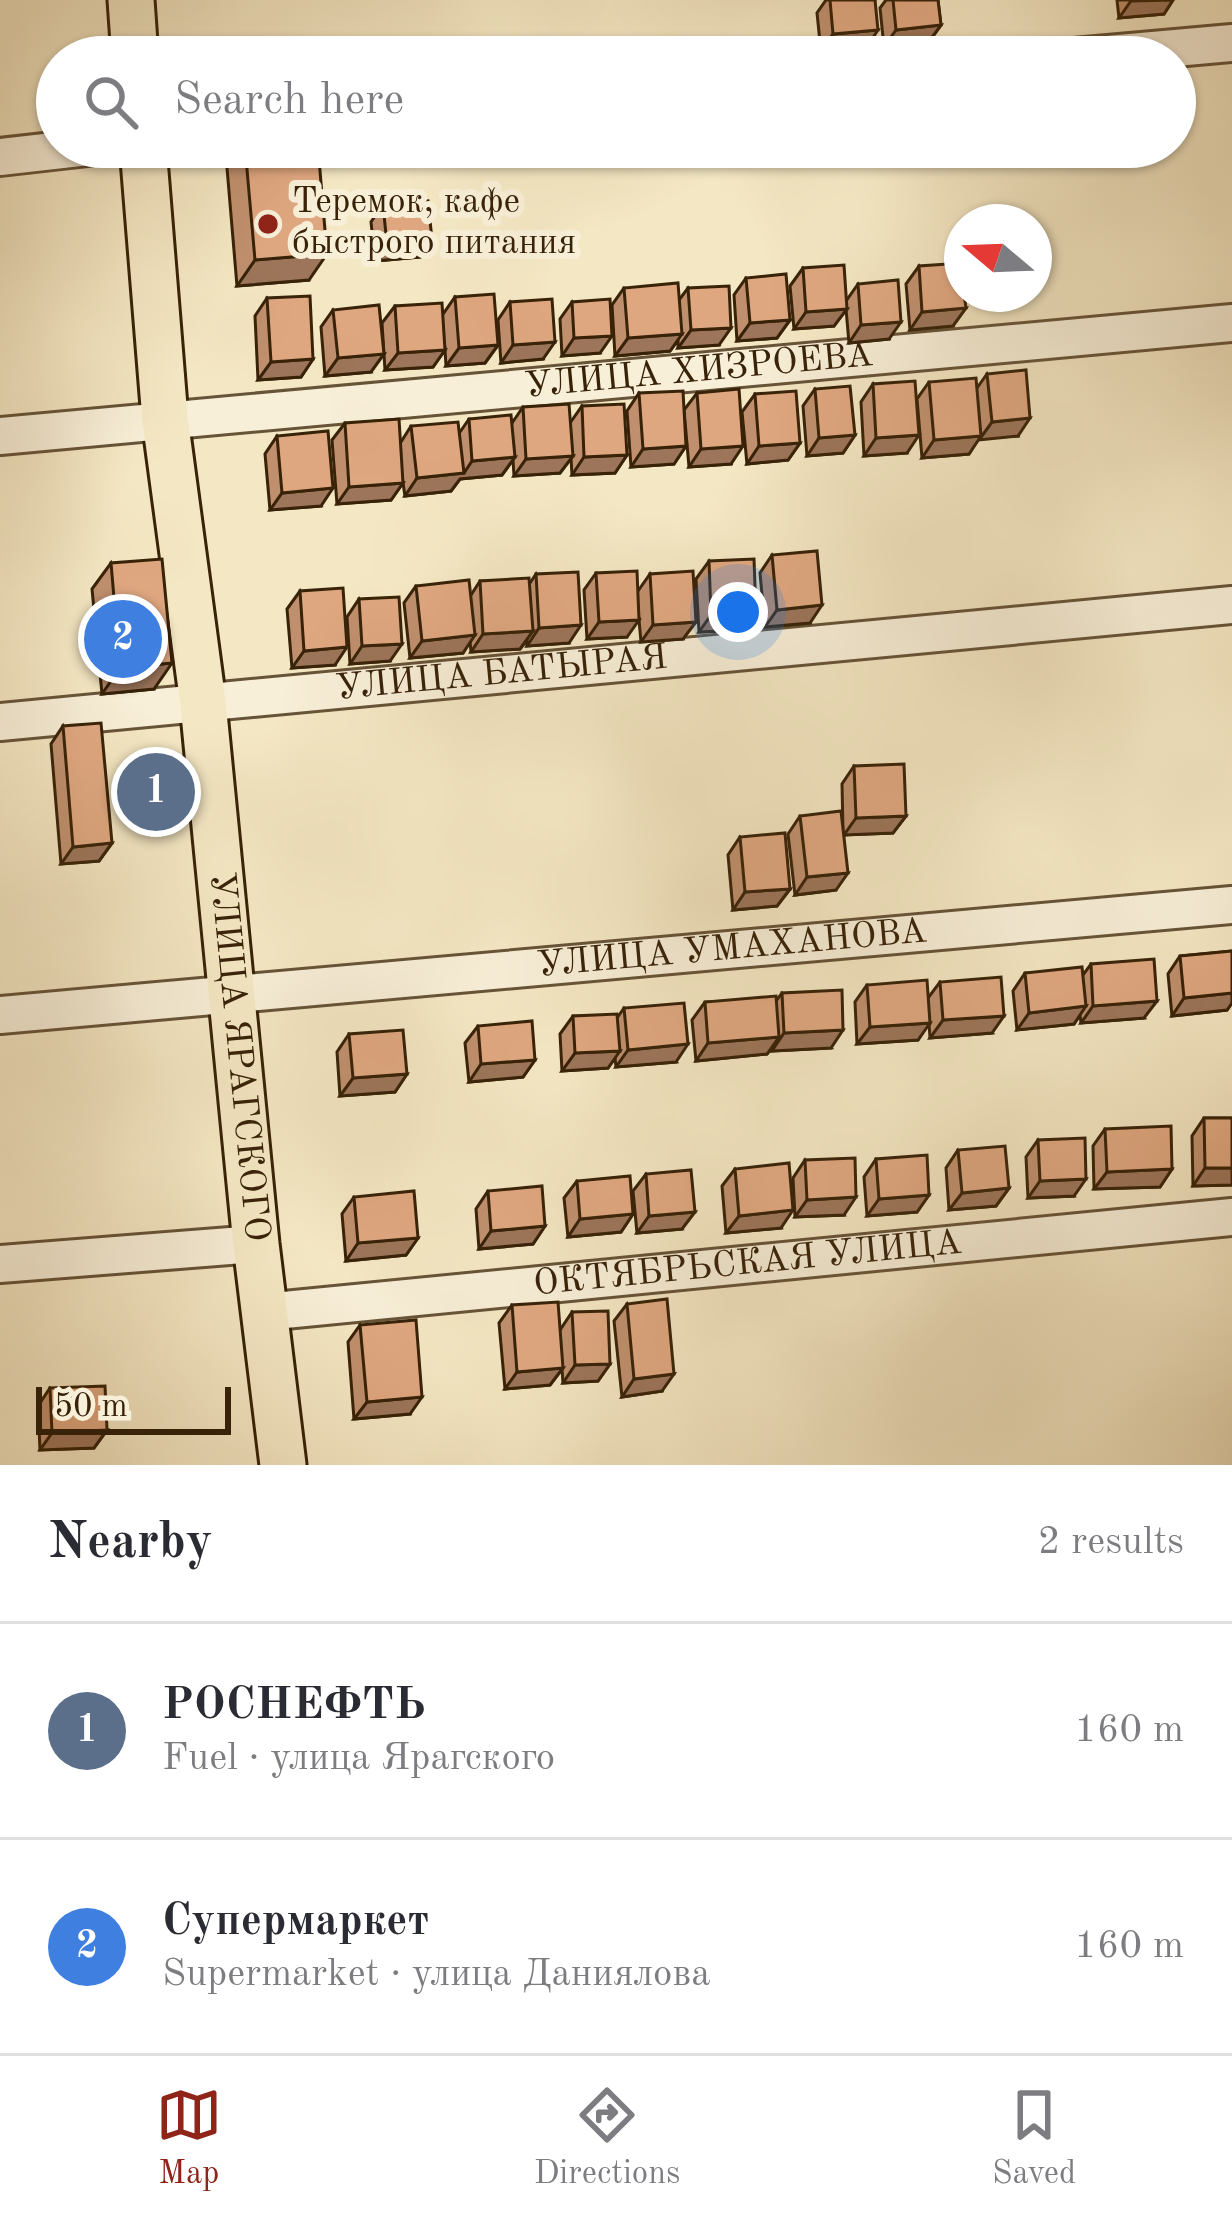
<!DOCTYPE html>
<html lang="en">
<head>
<meta charset="utf-8">
<style>
	:root { --surface:#fff; --page:#f7f7f7; --text:#2b2b33; --muted:#7c7c81; --line:#e1e1e2; --accent:#8f2418 }
	body { margin:0; font-family:"Old Standard TT",serif; background:var(--page); color:var(--text) }
	.compass { position:absolute; left:944px; top:204px; width:108px; height:108px; border-radius:50%; background:var(--surface); box-shadow:0 3px 9px #0004; rotate:289deg }
	.scale { position:absolute; left:36px; bottom:30px; width:195px; box-sizing:border-box; padding-left:12px; border:6px solid #382208; border-top:0; font-size:33px; line-height:42px; white-space:nowrap; color:#382208; -webkit-text-stroke:9px #f8efd8; paint-order:stroke }
	.you { position:absolute; left:738px; top:612px; width:42px; height:42px; margin:-30px; border:9px solid #fff; border-radius:50%; background:#1a73e8; box-shadow:0 0 0 18px #1a73e833 }
	.badge { display:grid; place-items:center; width:78px; height:78px; border-radius:50%; background:var(--accent); color:#fff; font-size:39px; font-weight:700 }
	.pin { position:absolute; translate:-50% -50%; border:6px solid #fff; box-shadow:0 3px 12px #0006 }
	.list { margin:0; padding:0; list-style:none }
	h2 { display:flex; justify-content:space-between; align-items:center; height:156px; margin:0; padding:0 48px; font-size:51px }
	h2 small { font-size:39px; font-weight:400; color:var(--muted) }
	.list li { display:grid; grid-template-columns:78px 1fr auto; gap:36px; align-items:center; box-sizing:border-box; height:216px; padding:0 48px; border-top:3px solid var(--line) }
	.list b { display:block; font-size:45px; white-space:nowrap }
	.list p { margin:0; font-size:39px; white-space:nowrap; color:var(--muted) }
	.list em { font-size:39px; font-style:normal; color:var(--muted) }
	.icon { flex:none; width:66px; height:66px; fill:none; stroke:currentColor; stroke-width:2; stroke-linecap:round; stroke-linejoin:round }
	.map { position:relative; flex:none; width:1232px; height:1465px; overflow:hidden }
	.search { position:absolute; background:var(--surface); box-shadow:0 3px 9px #0004; left:36px; right:36px; top:36px; height:132px; display:flex; align-items:center; gap:30px; box-sizing:border-box; padding:0 42px; border-radius:66px; color:var(--muted); font-size:45px }
	.sheet { height:588px; background:var(--surface) }
	nav { display:flex; justify-content:space-around; align-items:center; box-sizing:border-box; height:168px; border-top:3px solid var(--line); background:var(--surface); font-size:33px; color:var(--muted) }
	nav a { display:grid; justify-items:center; gap:6px }
	nav .on { color:var(--accent) }
	.map>svg:first-child { display:block }
	.lines { fill:none; stroke-linecap:round; stroke-linejoin:round }
	.minor-casing { stroke:#675337; stroke-width:42 }
	.major-casing { stroke:#382208; stroke-width:51 }
	.minor { stroke:#f8efd8; stroke-width:36 }
	.major { stroke:#f4e7c3; stroke-width:45 }
	.wall { fill:#c0906e; stroke:#382208; stroke-width:3 }
	.shaded-wall { fill:#9c755a; stroke:#382208; stroke-width:3 }
	.building { fill:#dfa780; stroke:#382208; stroke-width:3 }
	.poi-dot { fill:#8f2418; stroke:#f8efd8; stroke-width:4.5 }
	.labels { text-anchor:middle; dominant-baseline:central; stroke-width:12; stroke-linejoin:round; paint-order:stroke }
	.poi-label { font-size:36px; fill:#382208; stroke:#f8efd8; text-anchor:start }
	.street-label { font-size:36px; fill:#382208; stroke:#f8efd8 }
</style>
</head>
<body>
<div class="map">
<svg width="1232" height="1465" viewBox="0 0 1232 1465">
	<rect width="100%" height="100%" fill="#f4e7c3"/>
	<filter id="stains"><feTurbulence type="fractalNoise" baseFrequency=".00167" numOctaves="4"/><feColorMatrix values="0 0 0 0 .2 0 0 0 0 .09 0 0 0 0 .02 0 0 0 .5 -.17"/></filter>
	<radialGradient id="worn" r=".72"><stop offset=".6" stop-color="#630" stop-opacity="0"/><stop offset="1" stop-color="#630" stop-opacity=".3"/></radialGradient>
	<g class="lines">
		<g class="minor-casing">
			<g id="minor">
				<polyline points="1074,57 1232,43"/>
				<polyline points="0,157 88,147"/>
				<path id="s1" d="M0,436L1232,323"/>
				<path id="s2" d="M0,722L1232,605"/>
				<path id="s3" d="M0,1015L1232,905"/>
				<polyline points="0,1264 256,1244"/>
				<path id="s4" d="M264,1312L1232,1217"/>
			</g>
		</g>
		<g class="major-casing">
			<g id="major">
				<polyline points="131,0 135,57"/>
				<path id="s5" d="M143,147L165,419L203,703L256,1244L283,1465"/>
			</g>
		</g>
		<use href="#minor" class="minor"/>
		<use href="#major" class="major"/>
	</g>
	<g class="wall">
		<polygon points="826,0 875,0 866,48 821,52 817,13"/>
		<polygon points="886,0 938,0 941,25 928,43 884,47 880,8"/>
		<polygon points="1117,0 1173,0 1164,14 1119,18"/>
		<polygon points="242,147 318,147 309,280 237,286 227,168"/>
		<polygon points="835,147 889,147 881,158 837,162"/>
		<polygon points="970,147 1023,147 1016,157 971,161"/>
		<polygon points="383,205 420,257 375,261 371,222"/>
		<polygon points="919,266 953,326 910,330 906,284"/>
		<polygon points="803,268 846,301 858,284 889,339 849,343 846,309 834,326 794,329 790,286"/>
		<polygon points="746,278 790,320 777,338 737,341 734,295"/>
		<polygon points="624,288 679,300 688,288 719,345 678,348 678,340 670,351 615,356 612,305"/>
		<polygon points="455,297 498,345 485,363 446,366 445,350 433,367 385,370 382,323 395,306 443,314"/>
		<polygon points="267,298 313,359 301,377 258,380 255,316"/>
		<polygon points="510,302 543,359 501,363 498,320"/>
		<polygon points="572,302 600,353 562,356 560,319"/>
		<polygon points="333,310 371,372 325,376 321,327"/>
		<polygon points="987,374 1018,436 979,438 969,454 922,458 917,399 929,382 977,388"/>
		<polygon points="873,384 907,453 864,456 861,402"/>
		<polygon points="815,389 855,435 843,453 807,456 803,406"/>
		<polygon points="639,393 686,446 674,464 631,467 627,411"/>
		<polygon points="697,393 731,464 689,467 684,410"/>
		<polygon points="755,394 800,443 788,460 747,464 742,412"/>
		<polygon points="582,406 627,455 615,473 572,475 571,458 560,473 514,476 513,460 502,475 460,479 451,491 405,496 403,483 391,500 337,504 332,440 345,423 401,442 411,426 460,432 469,419 512,423 523,407 570,423"/>
		<polygon points="277,436 321,506 270,510 265,454"/>
		<polygon points="772,555 810,623 765,627 760,573"/>
		<polygon points="709,561 744,630 699,632 696,579"/>
		<polygon points="111,563 154,689 102,694 92,589"/>
		<polygon points="596,573 638,591 650,574 683,639 641,642 638,609 627,637 587,639 584,590"/>
		<polygon points="536,574 569,643 527,646 527,640 520,649 471,652 470,641 463,653 410,658 404,603 416,586 471,595 480,581 530,583"/>
		<polygon points="300,591 335,665 292,668 287,609"/>
		<polygon points="359,599 390,661 350,664 347,617"/>
		<polygon points="63,726 112,843 99,861 61,864 51,744"/>
		<polygon points="854,766 906,816 893,833 844,835 836,890 795,895 788,834 800,816 843,832 842,784"/>
		<polygon points="740,837 790,889 777,906 733,910 728,855"/>
		<polygon points="1232,951 1232,1003 1227,1010 1172,1016 1168,974 1180,956"/>
		<polygon points="1091,964 1144,1018 1081,1023 1080,1015 1074,1024 1017,1030 1013,991 1025,973 1083,975"/>
		<polygon points="940,982 992,1033 930,1038 929,1023 918,1040 857,1044 855,1002 867,985 928,998"/>
		<polygon points="782,993 831,1048 772,1051 772,1048 767,1054 696,1061 692,1020 705,1002 776,1001"/>
		<polygon points="624,1008 676,1062 616,1067 615,1058 608,1068 562,1071 560,1034 573,1016 617,1018"/>
		<polygon points="478,1026 535,1060 523,1077 469,1082 465,1043"/>
		<polygon points="349,1034 407,1074 395,1092 340,1096 337,1052"/>
		<polygon points="1204,1118 1232,1118 1232,1185 1193,1186 1192,1136"/>
		<polygon points="1105,1129 1172,1169 1160,1187 1094,1189 1093,1146"/>
		<polygon points="1038,1140 1074,1196 1028,1198 1026,1157"/>
		<polygon points="958,1150 1009,1188 996,1206 949,1210 946,1168"/>
		<polygon points="876,1159 929,1195 917,1212 867,1216 864,1177"/>
		<polygon points="805,1160 844,1215 795,1217 793,1178"/>
		<polygon points="735,1169 781,1228 726,1233 722,1186"/>
		<polygon points="646,1174 682,1229 637,1233 633,1191"/>
		<polygon points="577,1181 633,1214 621,1232 568,1237 564,1198"/>
		<polygon points="488,1191 545,1226 533,1244 479,1249 476,1209"/>
		<polygon points="354,1197 418,1238 406,1255 346,1261 342,1214"/>
		<polygon points="627,1304 662,1391 622,1397 614,1321"/>
		<polygon points="512,1305 560,1330 572,1312 610,1364 598,1381 563,1383 562,1369 550,1385 505,1389 499,1323"/>
		<polygon points="360,1325 410,1414 354,1419 348,1342"/>
		<polygon points="50,1388 107,1430 94,1448 40,1450 38,1406"/>
	</g>
	<g class="shaded-wall">
		<polygon points="1173,0 1164,14 1119,18 1131,1"/>
		<polygon points="941,25 928,43 884,47 896,30"/>
		<polygon points="878,30 866,48 821,52 833,34"/>
		<polygon points="847,147 889,147 881,158 837,162"/>
		<polygon points="981,147 1023,147 1016,157 971,161"/>
		<polygon points="432,240 420,257 375,261 387,244"/>
		<polygon points="327,254 309,280 237,286 255,260"/>
		<polygon points="966,308 953,326 910,330 922,312"/>
		<polygon points="847,309 834,326 794,329 806,312"/>
		<polygon points="790,320 777,338 737,341 750,323"/>
		<polygon points="901,322 889,339 849,343 861,325"/>
		<polygon points="731,328 719,345 678,348 691,330"/>
		<polygon points="682,334 670,351 615,356 628,338"/>
		<polygon points="612,336 600,353 562,356 574,338"/>
		<polygon points="555,342 543,359 501,363 513,345"/>
		<polygon points="498,345 485,363 446,366 459,348"/>
		<polygon points="445,350 433,367 385,370 398,353"/>
		<polygon points="384,354 371,372 325,376 338,358"/>
		<polygon points="313,359 301,377 258,380 271,362"/>
		<polygon points="1030,418 1018,436 979,440 992,422"/>
		<polygon points="855,435 843,453 807,456 819,438"/>
		<polygon points="919,435 907,453 864,456 876,438"/>
		<polygon points="981,436 969,454 922,458 934,440"/>
		<polygon points="800,443 788,460 747,464 759,446"/>
		<polygon points="686,446 674,464 631,467 643,449"/>
		<polygon points="743,446 731,464 689,467 701,449"/>
		<polygon points="627,455 615,473 572,475 584,457"/>
		<polygon points="573,456 560,473 514,476 526,459"/>
		<polygon points="515,457 502,475 460,479 451,491 405,496 417,478 464,473 472,461"/>
		<polygon points="403,483 391,500 337,504 349,487"/>
		<polygon points="333,488 321,506 270,510 282,493"/>
		<polygon points="822,605 810,623 765,627 777,610"/>
		<polygon points="756,613 744,630 699,632 711,615"/>
		<polygon points="639,620 627,637 587,639 599,622"/>
		<polygon points="696,622 683,639 641,642 653,625"/>
		<polygon points="581,625 569,643 527,646 539,628"/>
		<polygon points="533,631 520,649 471,652 483,634"/>
		<polygon points="475,635 463,653 410,658 422,641"/>
		<polygon points="402,644 390,661 350,664 362,646"/>
		<polygon points="347,647 335,665 292,668 304,651"/>
		<polygon points="172,663 154,689 102,694 120,668"/>
		<polygon points="906,816 893,833 844,835 856,818"/>
		<polygon points="112,843 99,861 61,864 73,847"/>
		<polygon points="848,873 836,890 795,895 807,877"/>
		<polygon points="790,889 777,906 733,910 745,892"/>
		<polygon points="1232,993 1232,1003 1227,1010 1172,1016 1184,998"/>
		<polygon points="1157,1001 1144,1018 1081,1023 1093,1006"/>
		<polygon points="1086,1006 1074,1024 1017,1030 1029,1013"/>
		<polygon points="1004,1016 992,1033 930,1038 943,1020"/>
		<polygon points="930,1023 918,1040 857,1044 870,1027"/>
		<polygon points="843,1030 831,1048 772,1051 784,1033"/>
		<polygon points="779,1037 767,1054 696,1061 708,1043"/>
		<polygon points="688,1044 676,1062 616,1067 628,1050"/>
		<polygon points="620,1051 608,1068 562,1071 575,1053"/>
		<polygon points="535,1060 523,1077 469,1082 481,1064"/>
		<polygon points="407,1074 395,1092 340,1096 353,1078"/>
		<polygon points="1205,1168 1232,1168 1232,1185 1193,1186"/>
		<polygon points="1172,1169 1160,1187 1094,1189 1107,1172"/>
		<polygon points="1086,1179 1074,1196 1028,1198 1040,1181"/>
		<polygon points="1009,1188 996,1206 949,1210 962,1193"/>
		<polygon points="929,1195 917,1212 867,1216 879,1199"/>
		<polygon points="856,1197 844,1215 795,1217 807,1200"/>
		<polygon points="793,1210 781,1228 726,1233 739,1216"/>
		<polygon points="695,1212 682,1229 637,1233 649,1216"/>
		<polygon points="633,1214 621,1232 568,1237 580,1219"/>
		<polygon points="545,1226 533,1244 479,1249 491,1231"/>
		<polygon points="418,1238 406,1255 346,1261 358,1243"/>
		<polygon points="610,1364 598,1381 563,1383 575,1365"/>
		<polygon points="563,1368 550,1385 505,1389 517,1372"/>
		<polygon points="674,1374 662,1391 622,1397 634,1379"/>
		<polygon points="422,1397 410,1414 354,1419 367,1402"/>
		<polygon points="107,1430 94,1448 40,1450 52,1433"/>
	</g>
	<g class="building">
		<polygon points="830,0 875,0 878,30 833,34"/>
		<polygon points="893,0 938,0 941,25 896,30"/>
		<polygon points="245,147 318,147 327,254 255,260"/>
		<polygon points="428,201 432,240 387,244 383,205"/>
		<polygon points="962,263 962,294 964,294 966,308 922,312 919,266"/>
		<polygon points="844,265 847,309 806,312 803,268"/>
		<polygon points="786,274 790,320 750,323 746,278"/>
		<polygon points="898,280 901,322 861,325 858,284"/>
		<polygon points="678,283 682,334 628,338 624,288"/>
		<polygon points="729,286 731,328 691,330 688,288"/>
		<polygon points="494,294 498,345 459,348 455,297"/>
		<polygon points="310,296 313,359 271,362 267,298"/>
		<polygon points="552,299 555,342 513,345 510,302"/>
		<polygon points="610,299 612,336 574,338 572,302"/>
		<polygon points="442,303 445,350 398,353 395,306"/>
		<polygon points="379,305 384,354 338,358 333,310"/>
		<polygon points="1026,370 1030,418 992,422 987,374"/>
		<polygon points="976,378 981,436 934,440 929,382"/>
		<polygon points="915,381 919,435 876,438 873,384"/>
		<polygon points="850,386 855,435 819,438 815,389"/>
		<polygon points="739,389 743,446 701,449 697,393"/>
		<polygon points="683,391 686,446 643,449 639,393"/>
		<polygon points="796,391 800,443 759,446 755,394"/>
		<polygon points="569,404 573,456 526,459 523,407"/>
		<polygon points="624,404 627,455 584,457 582,406"/>
		<polygon points="511,415 515,457 472,461 469,419"/>
		<polygon points="399,419 403,483 349,487 345,423"/>
		<polygon points="458,422 464,473 417,478 411,426"/>
		<polygon points="328,431 333,488 282,493 277,436"/>
		<polygon points="817,551 822,605 777,610 772,555"/>
		<polygon points="162,559 172,663 120,668 111,563"/>
		<polygon points="754,559 756,613 711,615 709,561"/>
		<polygon points="637,571 639,620 599,622 596,573"/>
		<polygon points="693,571 696,622 653,625 650,574"/>
		<polygon points="578,572 581,625 539,628 536,574"/>
		<polygon points="529,578 533,631 483,634 480,581"/>
		<polygon points="469,580 475,635 422,641 416,586"/>
		<polygon points="343,588 347,647 304,651 300,591"/>
		<polygon points="399,597 402,644 362,646 359,599"/>
		<polygon points="101,723 112,843 73,847 63,726"/>
		<polygon points="904,764 906,816 856,818 854,766"/>
		<polygon points="841,811 848,873 807,877 800,816"/>
		<polygon points="785,833 790,889 745,892 740,837"/>
		<polygon points="1232,951 1232,993 1184,998 1180,956"/>
		<polygon points="1154,959 1157,1001 1093,1006 1091,964"/>
		<polygon points="1082,967 1086,1006 1029,1013 1025,973"/>
		<polygon points="1001,977 1004,1016 943,1020 940,982"/>
		<polygon points="927,980 930,1023 870,1027 867,985"/>
		<polygon points="842,990 843,1030 784,1033 782,993"/>
		<polygon points="776,996 779,1037 708,1043 705,1002"/>
		<polygon points="684,1003 688,1044 628,1050 624,1008"/>
		<polygon points="617,1014 620,1051 575,1053 573,1016"/>
		<polygon points="532,1021 535,1060 481,1064 478,1026"/>
		<polygon points="403,1030 407,1074 353,1078 349,1034"/>
		<polygon points="1204,1118 1232,1118 1232,1168 1205,1168"/>
		<polygon points="1171,1126 1172,1169 1107,1172 1105,1129"/>
		<polygon points="1085,1138 1086,1179 1040,1181 1038,1140"/>
		<polygon points="1005,1146 1009,1188 962,1193 958,1150"/>
		<polygon points="927,1155 929,1195 879,1199 876,1159"/>
		<polygon points="855,1158 856,1197 807,1200 805,1160"/>
		<polygon points="789,1163 793,1210 739,1216 735,1169"/>
		<polygon points="691,1170 695,1212 649,1216 646,1174"/>
		<polygon points="630,1176 633,1214 580,1219 577,1181"/>
		<polygon points="542,1186 545,1226 491,1231 488,1191"/>
		<polygon points="414,1191 418,1238 358,1243 354,1197"/>
		<polygon points="667,1299 674,1374 634,1379 627,1304"/>
		<polygon points="558,1302 563,1368 517,1372 512,1305"/>
		<polygon points="608,1311 610,1364 575,1365 572,1312"/>
		<polygon points="416,1320 422,1397 367,1402 360,1325"/>
		<polygon points="105,1386 107,1430 52,1433 50,1388"/>
	</g>
	<circle class="poi-dot" cx="268" cy="224" r="12"/>
	<g class="labels">
		<g class="poi-label">
			<text x="292" y="203">Теремок, кафе<tspan x="292" dy="41">быстрого питания</tspan></text>
		</g>
		<g class="street-label">
			<text stroke="none"><textPath href="#s1" startOffset="702">УЛИЦА ХИЗРОЕВА</textPath></text>
			<text stroke="none"><textPath href="#s2" startOffset="504">УЛИЦА БАТЫРАЯ</textPath></text>
			<text stroke="none"><textPath href="#s3" startOffset="735">УЛИЦА УМАХАНОВА</textPath></text>
			<text stroke="none"><textPath href="#s5" startOffset="915">УЛИЦА ЯРАГСКОГО</textPath></text>
			<text stroke="none"><textPath href="#s4" startOffset="486">ОКТЯБРЬСКАЯ УЛИЦА</textPath></text>
		</g>
	</g>
	<rect width="100%" height="100%" filter="url(#stains)"/>
	<rect width="100%" height="100%" fill="url(#worn)"/>
</svg>
<svg class="compass" viewBox="-18 -18 36 36"><path d="M0-13l5 13h-10z" fill="#e53935"/><path d="M0 13l5-13h-10z" fill="#7c7c81"/></svg>
<div class="scale">50 m</div>
<div class="you"></div>
<div class="pin badge" style="left:156px;top:792px;background:#5c6f8a">1</div>
<div class="pin badge" style="left:123px;top:639px;background:#3f7fe0">2</div>
<div class="search"><svg class="icon" aria-label="search" viewBox="0 0 24 24"><circle cx="10" cy="10" r="6"/><path d="M15 15l6 6"/></svg>Search here</div>
</div>
<section class="sheet">
<h2>Nearby<small>2 results</small></h2>
<ul class="list">
<li><span class="badge" style="background:#5c6f8a">1</span><div><b>РОСНЕФТЬ</b><p>Fuel · улица Ярагского</p></div><em>160 m</em></li>
<li><span class="badge" style="background:#3f7fe0">2</span><div><b>Супермаркет</b><p>Supermarket · улица Даниялова</p></div><em>160 m</em></li>
</ul>
</section>
<nav>
<a class="on"><svg class="icon" aria-label="map" viewBox="0 0 24 24"><path d="M3 6l6-2 6 2 6-2v14l-6 2-6-2-6 2zM9 4v14M15 6v14"/></svg>Map</a>
<a><svg class="icon" aria-label="directions" viewBox="0 0 24 24"><path d="M12 3l9 9-9 9-9-9zM9 14v-3h6M13 9l2 2-2 2"/></svg>Directions</a>
<a><svg class="icon" aria-label="saved" viewBox="0 0 24 24"><path d="M7 4h10v16l-5-4-5 4z"/></svg>Saved</a>
</nav>
</body>
</html>
